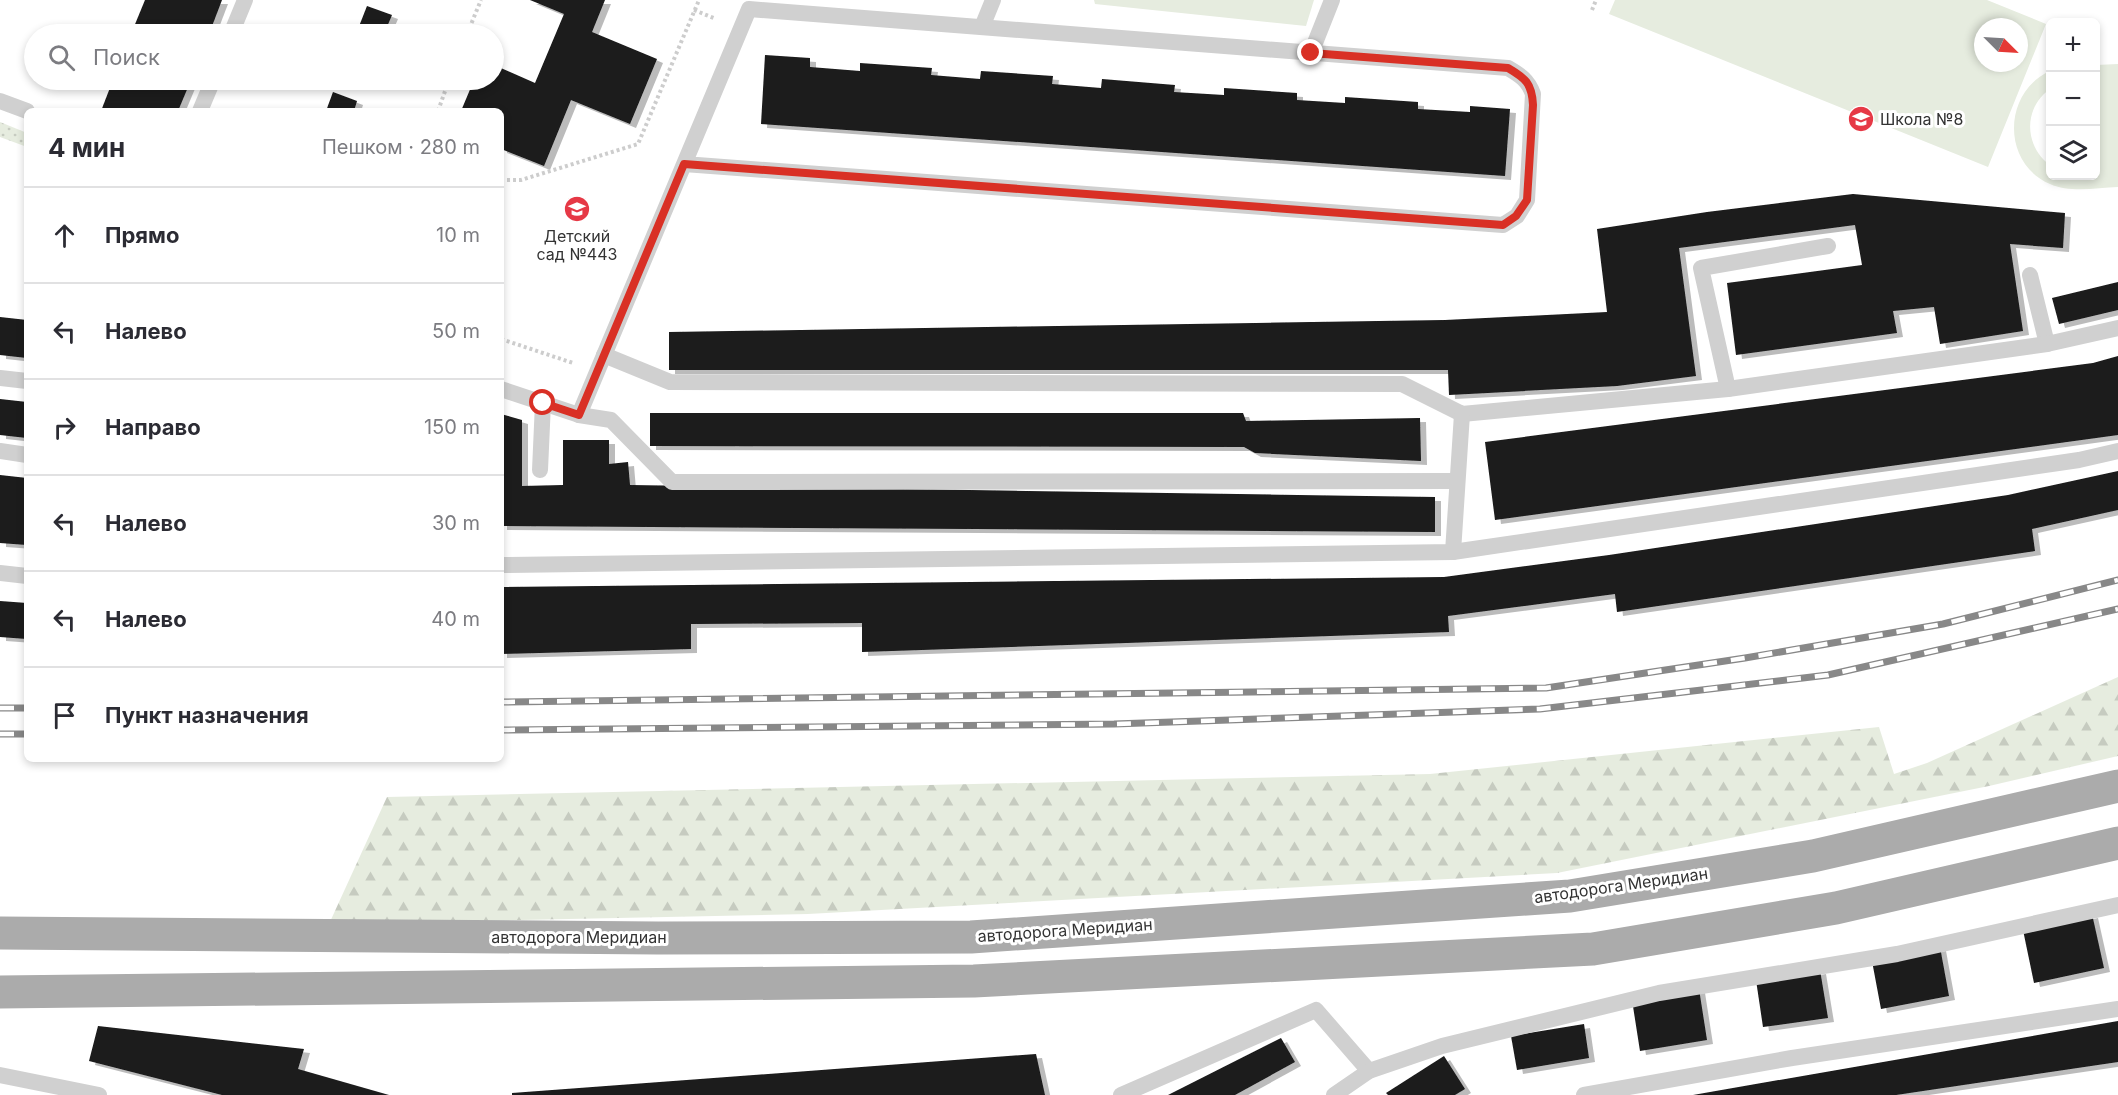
<!DOCTYPE html>
<html lang="ru">
<head>
<meta charset="utf-8">
<style>
	:root { --surface:#fff; --page:#f2f2f3; --text:#2b2b33; --muted:#7c7c81; --line:#e1e1e2 }
	body { margin:0; font-family:Inter,sans-serif; background:var(--page); color:var(--text) }
	.controls { position:absolute; right:18px; top:18px; display:grid; overflow:hidden; border-radius:9px; box-shadow:0 3px 9px #0003 }
	.controls button { width:54px; height:54px; display:grid; place-items:center; padding:0; border:0; border-bottom:2px solid var(--line); background:var(--surface); color:var(--text); font:30px sans-serif }
	.compass { position:absolute; left:1974px; top:18px; width:54px; height:54px; border-radius:50%; background:var(--surface); box-shadow:0 3px 9px #0003; rotate:114deg }
	.stop { position:absolute; width:18px; height:18px; margin:-14px; border:4px solid #d93025; border-radius:50%; background:#fff }
	.stop.end { background:#d93025; border-color:#fff; box-shadow:0 2px 6px #0008 }
	.list { margin:0; padding:0; list-style:none }
	h2 { display:flex; justify-content:space-between; align-items:center; height:78px; margin:0; padding:0 24px; font-size:26px }
	h2 small { font-size:20px; font-weight:400; color:var(--muted) }
	.list li { display:grid; grid-template-columns:39px 1fr auto; gap:18px; align-items:center; box-sizing:border-box; height:96px; padding:0 24px; border-top:2px solid var(--line) }
	.list b { display:block; font-size:22px; white-space:nowrap }
	.list em { font-size:20px; font-style:normal; color:var(--muted) }
	.icon { flex:none; width:33px; height:33px; fill:none; stroke:currentColor; stroke-width:2; stroke-linecap:round; stroke-linejoin:round }
	.map { position:relative; flex:none; width:2118px; height:1095px; overflow:hidden }
	.search { position:absolute; background:var(--surface); box-shadow:0 3px 9px #0003; left:24px; top:24px; width:480px; height:66px; display:flex; align-items:center; gap:15px; box-sizing:border-box; padding:0 21px; border-radius:33px; color:var(--muted); font-size:22px }
	.panel { position:absolute; background:var(--surface); box-shadow:0 3px 9px #0003; left:24px; top:108px; width:480px; height:654px; border-radius:9px }
	.map>svg:first-child { display:block }
	.grass { fill:url(#grass-dots) }
	.forest { fill:url(#forest-firs) }
	.pitch { fill:#e6ecdf; fill-rule:evenodd }
	.building { fill:#1a1a1a; filter:url(#shadow) }
	.lines { fill:none; stroke-linecap:round; stroke-linejoin:round }
	.path { stroke:#cdcdcd; stroke-width:4; stroke-dasharray:3 3; stroke-linecap:butt }
	.service { stroke:#d0d0d0; stroke-width:16 }
	.primary { stroke:#ababab; stroke-width:33 }
	.rail-casing { stroke:#888; stroke-width:7 }
	.rail { stroke:#fff; stroke-width:4.5; stroke-dasharray:14; stroke-linecap:butt }
	.route { stroke:#d93025; stroke-width:8 }
	.labels { text-anchor:middle; dominant-baseline:central; stroke-width:6; stroke-linejoin:round; paint-order:stroke }
	.poi-label { font-size:16px; fill:#333; stroke:#fff; text-anchor:start }
	.street-label { font-size:16px; fill:#333; stroke:#fff }
</style>
</head>
<body>
<div class="map">
<svg width="2118" height="1095" viewBox="0 0 2118 1095">
	<defs>
		<pattern id="grass-dots" width="8" height="8" patternUnits="userSpaceOnUse" patternTransform="scale(1.5)"><rect width="8" height="8" fill="#e6ecdf"/><path d="M2 2h.1M6 6h.1" fill="none" stroke="#c6cbc0" stroke-width="1.8" stroke-linecap="round"/></pattern>
		<pattern id="forest-firs" width="22" height="20" patternUnits="userSpaceOnUse" patternTransform="scale(1.5)"><rect width="22" height="20" fill="#e6ecdf"/><path d="M5 1l3.5 6h-7zM16 11l3.5 6h-7z" fill="#c6cbc0"/></pattern>
		<filter id="shadow"><feDropShadow dx="6" dy="4" stdDeviation="0" flood-color="#0004"/></filter>
	</defs>
	<rect width="100%" height="100%" fill="#fff"/>
	<polygon class="grass" points="0,122 27,133 27,147 0,137"/>
	<polygon class="forest" points="2118,677 2118,756 1989,786 1557,873 808,914 329,924 387,797 1430,774 1879,727 1894,774 1927,763"/>
	<g class="pitch">
		<polygon points="1094,0 1314,0 1306,26 1095,4"/>
		<path d="M1615,0H1987L2046,24L1988,167L1609,14ZM1983,27H2019V63H1983Z"/>
		<path d="M2118,64V187C2096,188 2070,193 2050,184C2001,163 2003,92 2050,71V89C2023,108 2024,146 2050,165V176H2096V65Z"/>
	</g>
	<g class="building">
		<polygon points="145,0 222,0 209,34 131,34"/>
		<polygon points="530,0 605,0 592,32 657,59 630,124 571,100 544,166 501,149 501,111 461,111 474,80 494,80 494,65 535,83 564,14"/>
		<polygon points="367,6 392,15 384,34 356,34"/>
		<polygon points="765,55 810,58 810,67 860,71 860,63 932,68 931,75 980,79 981,71 1053,76 1052,84 1101,88 1102,79 1175,85 1174,92 1224,95 1224,88 1297,93 1297,100 1345,103 1345,97 1418,102 1418,109 1470,112 1470,106 1510,109 1505,176 761,124"/>
		<polygon points="113,80 191,80 178,111 101,111"/>
		<polygon points="333,92 357,101 354,111 326,111"/>
		<polygon points="1853,194 2065,213 2063,248 2010,244 2023,331 1940,344 1934,307 1893,311 1897,333 1736,355 1727,283 1862,265 1855,225 1679,248 1696,376 1617,386 1449,395 1448,370 669,370 669,332 1445,320 1607,312 1597,229 1707,212"/>
		<polygon points="2118,282 2118,310 2059,324 2052,298"/>
		<polygon points="0,317 27,320 27,358 0,355"/>
		<polygon points="2118,356 2118,435 1495,520 1485,442 2093,363"/>
		<polygon points="0,399 27,402 27,438 0,435"/>
		<polygon points="650,413 1243,413 1246,421 1420,418 1421,461 1255,453 1244,447 650,446"/>
		<polygon points="501,414 522,420 522,486 563,485 563,440 609,440 609,464 628,462 630,485 1435,497 1435,532 501,526"/>
		<polygon points="2118,471 2118,510 2032,529 2035,551 1617,612 1615,594 1448,616 1449,632 862,652 862,623 691,624 691,649 501,654 501,587 1444,577 1609,555 2008,495"/>
		<polygon points="0,475 27,478 27,545 0,543"/>
		<polygon points="0,601 27,603 27,639 0,637"/>
		<polygon points="2092,914 2104,968 2034,983 2023,930"/>
		<polygon points="1940,947 1949,996 1881,1009 1872,961"/>
		<polygon points="1820,970 1828,1018 1763,1027 1756,980"/>
		<polygon points="1699,989 1707,1040 1640,1051 1632,1000"/>
		<polygon points="2118,1021 2118,1062 1896,1095 1693,1095"/>
		<polygon points="1584,1024 1589,1058 1517,1070 1511,1036"/>
		<polygon points="98,1026 304,1049 298,1069 389,1095 222,1095 89,1061"/>
		<polygon points="1281,1038 1295,1062 1235,1095 1168,1095"/>
		<polygon points="1036,1054 1045,1095 512,1095 512,1093"/>
		<polygon points="1444,1056 1465,1089 1455,1095 1388,1095 1386,1093"/>
	</g>
	<g class="lines">
		<g class="path">
			<polyline points="694,10 716,19"/>
			<polyline points="1592,10 1596,0"/>
			<polyline points="467,34 481,0"/>
			<polyline points="438,111 449,80"/>
			<polyline points="501,180 521,180 638,144 699,0"/>
			<polyline points="501,339 573,363"/>
		</g>
		<g class="service">
			<polyline points="982,27 993,0"/>
			<polyline points="231,34 245,0"/>
			<polyline points="1311,53 1332,0"/>
			<polyline points="0,101 27,111"/>
			<polyline points="200,111 213,80"/>
			<polyline points="2030,275 2047,344"/>
			<polyline points="604,355 670,382 1402,384 1462,414 1728,389 2047,344 2118,328"/>
			<polyline points="0,378 27,381"/>
			<polyline points="501,389 579,415 611,420 672,482 1457,481"/>
			<polyline points="1728,389 1701,268 1828,246"/>
			<path d="M579,415L749,9L1508,68C1520,75 1528,80 1533,94L1527,200L1517,216L1503,225L684,164"/>
			<polyline points="0,451 27,455"/>
			<polyline points="540,470 543,403"/>
			<polyline points="1453,552 1462,414"/>
			<polyline points="501,565 1453,552 2079,460 2118,451"/>
			<polyline points="0,573 27,576"/>
			<polyline points="0,1075 99,1095"/>
			<polyline points="1121,1095 1316,1010 1369,1071"/>
			<polyline points="1334,1095 1369,1071 1442,1046 1659,993 1897,954 2118,905"/>
			<polyline points="1584,1095 1792,1058 2118,1009"/>
		</g>
		<g class="primary">
			<polyline points="0,933 658,938 971,937 1570,896 1813,856 2118,786"/>
			<polyline points="0,992 974,981 1593,949 1836,908 2118,843"/>
		</g>
		<g class="rail-casing">
			<g id="rail">
				<polyline points="501,702 1546,688 1745,658 1943,624 2118,580"/>
				<polyline points="0,708 27,708"/>
				<polyline points="501,730 1114,724 1540,709 1828,675 2118,609"/>
				<polyline points="0,734 27,734"/>
			</g>
		</g>
		<use href="#rail" class="rail"/>
	</g>
	<g class="lines">
		<path class="route" d="M543,403L579,415L684,164L1503,225L1516,216L1527,200L1533,105C1532,83 1525,78 1508,68L1311,53"/>
	</g>
	<defs>
		<g id="school-disc" transform="scale(1.35)"><circle r="9.5" fill="#e63946" stroke="#fff"/><path d="M0-5L7-2L0 1L-7-2ZM-4 1L0 2.5L4 1V4Q0 6-4 4Z" fill="#fff"/></g>
	</defs>
	<g fill-rule="evenodd">
		<use href="#school-disc" x="1861" y="119"/>
		<use href="#school-disc" x="577" y="209"/>
	</g>
	<g class="labels">
		<g class="poi-label">
			<text x="1880" y="119">Школа №8</text>
			<text x="577" y="236" text-anchor="middle">Детский<tspan x="577" dy="18">сад №443</tspan></text>
		</g>
		<g class="street-label">
			<text transform="translate(1621 885) rotate(-8)">автодорога Меридиан</text>
			<text transform="translate(1065 930) rotate(-4)">автодорога Меридиан</text>
			<text x="579" y="937">автодорога Меридиан</text>
		</g>
	</g>
</svg>
<div class="controls">
<button>+</button>
<button>−</button>
<button><svg class="icon" aria-label="layers" viewBox="0 0 24 24"><path d="M12 4l9 5-9 5-9-5zM3 14l9 5 9-5"/></svg></button>
</div>
<svg class="compass" viewBox="-18 -18 36 36"><path d="M0-13l5 13h-10z" fill="#e53935"/><path d="M0 13l5-13h-10z" fill="#7c7c81"/></svg>
<div class="stop" style="left:543px;top:403px"></div>
<div class="stop end" style="left:1311px;top:53px"></div>
<div class="search"><svg class="icon" aria-label="search" viewBox="0 0 24 24"><circle cx="10" cy="10" r="6"/><path d="M15 15l6 6"/></svg>Поиск</div>
<section class="panel">
<h2>4 мин<small>Пешком · 280 m</small></h2>
<ul class="list">
<li><svg class="icon" aria-label="ahead" viewBox="0 0 24 24"><path d="M12 20V5M6 11l6-6 6 6"/></svg><div><b>Прямо</b></div><em>10 m</em></li>
<li><svg class="icon" aria-label="left" viewBox="0 0 24 24"><path d="M17 20v-9H6M10 6l-5 5 5 5"/></svg><div><b>Налево</b></div><em>50 m</em></li>
<li><svg class="icon" aria-label="right" viewBox="0 0 24 24"><path d="M7 20v-9h11M14 6l5 5-5 5"/></svg><div><b>Направо</b></div><em>150 m</em></li>
<li><svg class="icon" aria-label="left" viewBox="0 0 24 24"><path d="M17 20v-9H6M10 6l-5 5 5 5"/></svg><div><b>Налево</b></div><em>30 m</em></li>
<li><svg class="icon" aria-label="left" viewBox="0 0 24 24"><path d="M17 20v-9H6M10 6l-5 5 5 5"/></svg><div><b>Налево</b></div><em>40 m</em></li>
<li><svg class="icon" aria-label="arrive" viewBox="0 0 24 24"><path d="M6 21V4h12l-3 4 3 4H6"/></svg><div><b>Пункт назначения</b></div></li>
</ul>
</section>
</div>
</body>
</html>
